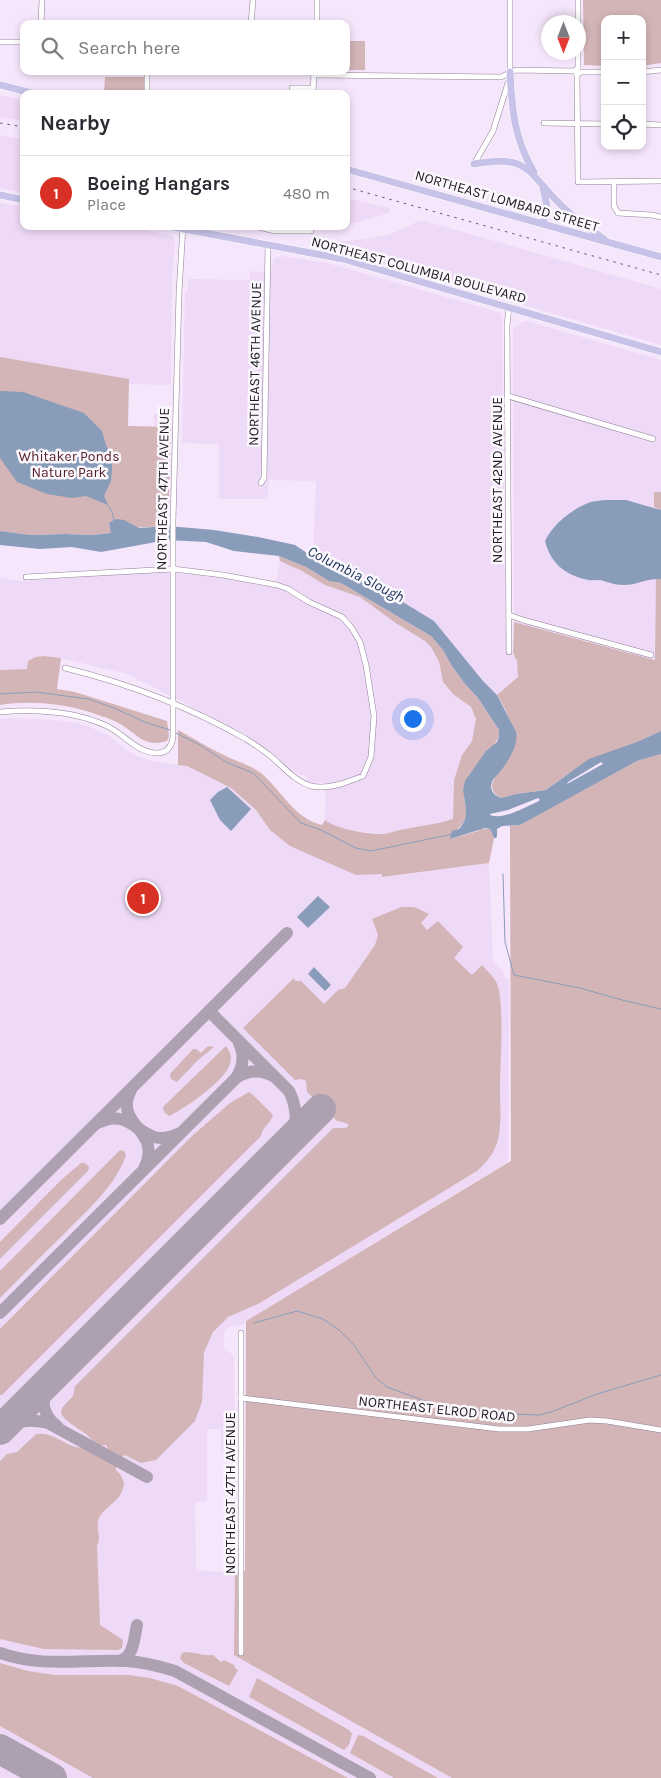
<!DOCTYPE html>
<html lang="en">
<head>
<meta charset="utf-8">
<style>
	:root { --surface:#fff; --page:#f7f7f7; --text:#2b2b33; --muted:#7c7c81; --line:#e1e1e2; --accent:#d93025 }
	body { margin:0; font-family:Karla,sans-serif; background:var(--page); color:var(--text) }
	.controls { position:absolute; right:15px; top:15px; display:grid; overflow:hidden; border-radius:10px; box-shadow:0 2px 8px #0003 }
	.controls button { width:45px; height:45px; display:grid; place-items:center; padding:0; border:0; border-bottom:1px solid var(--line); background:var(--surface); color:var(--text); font:25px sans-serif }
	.compass { position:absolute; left:541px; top:15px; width:45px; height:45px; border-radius:50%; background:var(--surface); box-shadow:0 2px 8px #0003; rotate:180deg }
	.you { position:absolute; left:412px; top:718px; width:18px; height:18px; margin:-12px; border:4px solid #fff; border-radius:50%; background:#1a73e8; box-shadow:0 0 0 8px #1a73e833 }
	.badge { display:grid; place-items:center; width:32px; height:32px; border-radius:50%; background:var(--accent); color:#fff; font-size:16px; font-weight:700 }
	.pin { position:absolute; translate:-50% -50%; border:2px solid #fff; box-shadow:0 1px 5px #0006 }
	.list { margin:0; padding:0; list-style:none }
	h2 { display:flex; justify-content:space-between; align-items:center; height:65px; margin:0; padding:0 20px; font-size:21px }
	h2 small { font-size:16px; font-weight:400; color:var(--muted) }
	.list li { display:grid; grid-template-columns:32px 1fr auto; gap:15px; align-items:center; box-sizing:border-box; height:75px; padding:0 20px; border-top:1px solid var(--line) }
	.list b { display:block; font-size:19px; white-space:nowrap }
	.list p { margin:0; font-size:16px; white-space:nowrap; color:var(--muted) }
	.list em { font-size:16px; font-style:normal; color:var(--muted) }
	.icon { flex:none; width:28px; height:28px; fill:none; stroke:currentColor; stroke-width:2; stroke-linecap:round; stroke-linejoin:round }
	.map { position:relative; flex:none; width:661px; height:1778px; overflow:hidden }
	.search { position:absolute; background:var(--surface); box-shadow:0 2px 8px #0003; left:20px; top:20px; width:330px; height:55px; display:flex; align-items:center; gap:12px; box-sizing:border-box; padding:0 18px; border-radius:10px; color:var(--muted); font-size:19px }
	.panel { position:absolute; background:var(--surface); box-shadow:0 2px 8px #0003; left:20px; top:90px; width:330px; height:140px; border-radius:10px }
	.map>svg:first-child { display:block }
	.built { fill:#eed9f6 }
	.green { fill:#d3b5b7 }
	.water { fill:#899cba; fill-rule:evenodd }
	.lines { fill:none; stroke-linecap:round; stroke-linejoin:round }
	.stream { stroke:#899cba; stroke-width:1 }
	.taxiway { stroke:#aca0b1; stroke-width:12 }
	.runway { stroke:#aca0b1; stroke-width:30 }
	.minor-casing { stroke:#8e8094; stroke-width:6 }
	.major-casing { stroke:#fff; stroke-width:8 }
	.minor { stroke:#fff; stroke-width:5 }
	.major { stroke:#c7c3e8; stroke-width:7 }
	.rail { stroke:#625966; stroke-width:1; stroke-dasharray:2.5 5; stroke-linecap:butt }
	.labels { text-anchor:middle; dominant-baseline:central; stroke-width:5; stroke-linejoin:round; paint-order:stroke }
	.street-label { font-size:14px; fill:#201a22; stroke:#fbf8fd }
	.park-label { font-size:14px; fill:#57212a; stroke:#fbf8fd }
	.water-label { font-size:15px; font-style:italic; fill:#172f58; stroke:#fbf8fd }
</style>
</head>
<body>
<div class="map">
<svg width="661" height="1778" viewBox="0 0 661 1778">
	<rect width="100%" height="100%" fill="#f6e6fc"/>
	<g class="built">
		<polygon points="0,95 24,100 24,121 0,117"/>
		<polygon points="0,135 24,140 24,193 0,188"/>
		<polygon points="346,198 390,208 389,213 356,223 346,224"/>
		<polygon points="0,203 24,207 24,226 124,226 172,236 175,240 172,278 171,385 129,384 129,379 0,357"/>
		<polygon points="421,220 661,289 661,345 343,252 309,245 309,241 350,241 389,235"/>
		<polygon points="281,256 331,264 501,313 502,315 505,625 509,625 510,653 513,653 517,661 518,677 497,695 483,681 434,621 388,593 313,557 316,481 269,480 268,499 219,499 219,444 182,443 185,291 188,291 188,279 250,280 250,271 271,274 273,261 275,258"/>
		<polygon points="527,321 661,360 661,492 654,492 654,507 626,500 593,581 599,580 611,584 637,583 650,578 656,579 656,660 514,622 513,329 522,322"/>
		<polygon points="154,414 169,415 169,426 154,426"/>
		<polygon points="280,561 302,571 325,585 360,597 397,624 425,641 431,647 439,662 443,683 453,694 471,707 476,719 472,741 462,755 454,780 453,819 437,825 400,830 384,834 347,830 331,825 325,820 326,783 306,782 306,776 293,772 262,747 239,731 127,674 61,658 44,656 27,669 0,670 0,578 22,581 159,572 218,577 275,588"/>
		<polygon points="11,718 56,720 77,723 90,727 109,736 134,755 152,761 187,766 231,788 256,810 270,830 356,875 382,874 383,877 489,863 493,962 504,972 505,978 509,979 508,1162 246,1321 243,1325 230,1326 225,1330 223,1347 234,1356 235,1453 221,1453 221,1429 207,1429 207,1501 195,1502 196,1571 235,1572 235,1655 452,1778 0,1778 0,719"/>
	</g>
	<g class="green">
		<polygon points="583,0 661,0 661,63 642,66 642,19 605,19 605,66 584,65"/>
		<rect x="346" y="41" width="19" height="29"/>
		<polygon points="105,77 145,77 146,94 104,94"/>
		<polygon points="0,357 129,379 128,426 171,427 168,526 128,528 111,533 93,535 65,534 31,535 0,531"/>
		<polygon points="654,492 661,492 661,510 654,507"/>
		<path d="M279,556L306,567L329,581L341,583L431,636L443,650L452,666L465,684L478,698L499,730V736L464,797L466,809L465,820L450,839L478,831L481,829H490L494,838L489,863L382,877V874L356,875L290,846L270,830L256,810L231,788L187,766L178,765V730C195,739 212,750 230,758C240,762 251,766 261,773C281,790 295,819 322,825L325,820C336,829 370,835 384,834C390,833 395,831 400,830C418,826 435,825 453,819L454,780L462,755L472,741L476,719L471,707L453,694L443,682L439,662L431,647L425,641L397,624L360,597L325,585L302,571L280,561Z"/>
		<path d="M656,579H661V731L568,774L546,790L516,794L501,798C477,785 508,767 513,750C514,747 513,742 513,739C511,719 507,712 497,695L518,677L517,661L513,653L514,622L655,660Z"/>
		<path d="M44,656L61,658L57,689L75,692L167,721L169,736L167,741C143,748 138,734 120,724C113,720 105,717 98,715C68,704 31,700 0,705V670L27,669L28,661L36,657Z"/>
		<polygon points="661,754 661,1778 452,1778 234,1655 235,1572 245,1571 246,1321 511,1161 510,826 520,825 530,819 637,761"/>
		<path d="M401,907H414L429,914L421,923L427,930L438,921L463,947L454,958L472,975L482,965C489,973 497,979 499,990C504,1020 500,1059 500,1090C500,1106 502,1127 497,1143C493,1155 486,1163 477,1171L258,1304L228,1317L213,1332L204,1352L202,1402L195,1421L156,1460L141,1463L125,1455L122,1457L108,1449L106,1445C96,1447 92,1439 86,1434C76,1427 68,1423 61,1414L62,1408L73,1396L75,1386L333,1128H346L349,1125L346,1123L337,1121L307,1092L306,1081L302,1079L295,1080L243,1028L294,978L295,981H301L324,1004L338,990L345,988L375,945L378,935L372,919Z"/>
		<polygon points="208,1046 214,1047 198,1060 177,1082 171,1079 170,1074 193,1049 196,1049 201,1053"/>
		<path d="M226,1046C230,1051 232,1057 230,1064C225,1081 184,1109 169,1116L164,1112L163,1108L164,1106Z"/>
		<path d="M249,1092L253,1095L273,1115C270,1124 263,1126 261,1136L2,1395H0V1329L192,1136L230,1103Z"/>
		<path d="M120,1150L124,1151L126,1155C115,1187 88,1209 65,1233C43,1254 22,1276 0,1298V1271Z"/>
		<polygon points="81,1163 85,1163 89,1167 88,1171 0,1259 0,1242 61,1180"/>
		<path d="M36,1434C56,1432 67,1449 84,1448L116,1466V1470L120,1474L124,1482C123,1502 106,1504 99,1518C95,1528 102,1537 97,1546L100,1625L123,1640L122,1648L118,1650L44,1649L0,1639V1461L7,1454L17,1452Z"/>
		<path d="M185,1652C195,1652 203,1656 213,1655L221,1662L224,1660L234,1665L235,1668L238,1670L229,1686L184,1663L180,1658L182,1653Z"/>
		<polygon points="0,1663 28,1671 55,1675 128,1675 150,1678 178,1686 348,1778 93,1778 0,1726"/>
		<polygon points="257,1678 349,1730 352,1734 349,1745 344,1750 249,1697"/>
		<polygon points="358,1735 363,1736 438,1778 394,1778 350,1753"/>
	</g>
	<g class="water">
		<polygon points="0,391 23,392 84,413 102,431 106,445 112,456 112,469 111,481 104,496 108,505 86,496 72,498 47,494 17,482 0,458"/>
		<path d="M607,500H626L661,510V579C646,578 637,585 623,585C614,585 608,582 600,580C595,580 590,581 584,579C563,574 550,561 545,541C553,524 573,508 591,502C596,501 602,500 607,500Z"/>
		<path d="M116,519L124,520L139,528L168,526L214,530L258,537L295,545L313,557L388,593L434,621L483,681L497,695L516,732C519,745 508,762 499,773C497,776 493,778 492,782C489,790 494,795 501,798L516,794L546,790L589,759L637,742L661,731V754L637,761L520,825L502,826L497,829V836L496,838H494L490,829L485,828L450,839L452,831L459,829L465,820L466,809L463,790L465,781L486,751L497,742L499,736V730L478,698L465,684L452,666L443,650L431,636L341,583L329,581L306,567L279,556L234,551L206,542L167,540L101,552L72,547L40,549L0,545V531L31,535L65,534L93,535L111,533L109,523ZM601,762L603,764L567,784L568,782ZM538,798L540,800L537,802C523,808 504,820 490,815V814L508,810Z"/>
		<polygon points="227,787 251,809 231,831 220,820 210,800 218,792"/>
		<polygon points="318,896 330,907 308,928 297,917"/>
		<polygon points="314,967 331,985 325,991 308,974"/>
	</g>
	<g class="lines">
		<g class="stream">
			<polyline points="108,505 112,512 114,521"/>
			<polyline points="0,694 36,692 88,699 114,708 147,723 170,730"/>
			<polyline points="174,732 200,745 226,762 253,773 301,823 321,830 356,848 371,851 453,834"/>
			<polyline points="503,874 505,942 514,975 580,988 622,1000 661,1009"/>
			<polyline points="254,1323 297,1311 323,1319 339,1330 354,1345 376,1378 387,1387 436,1405 462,1409 507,1414 539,1415 551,1412 597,1394 661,1375"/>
		</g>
		<g class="taxiway">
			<polyline points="209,1011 287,933"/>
			<path d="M236,1078C243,1067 245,1055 239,1043"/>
			<path d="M131,1090C112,1126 164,1129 144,1169"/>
			<path d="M98,1123C135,1104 141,1152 178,1134"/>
			<path d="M0,1219L209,1011L289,1091C297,1107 297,1121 293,1138"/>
			<path d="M0,1313L236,1078C248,1070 260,1069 273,1076"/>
			<path d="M47,1383C41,1400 42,1415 57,1426"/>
			<path d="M0,1430C16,1420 30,1419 48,1423L147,1477"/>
			<path d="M0,1653C42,1668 83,1659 126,1661C143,1662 159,1666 175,1671L370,1778"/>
			<path d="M119,1661C134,1658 134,1638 137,1625"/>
		</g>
		<g class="runway">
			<polyline points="0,1430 321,1109"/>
			<polyline points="0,1749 52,1778"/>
		</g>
		<g class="minor-casing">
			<g id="minor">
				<polyline points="578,0 578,22"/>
				<polyline points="41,24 42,0"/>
				<polyline points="251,24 253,0"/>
				<polyline points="317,24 317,0"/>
				<polyline points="0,42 24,42"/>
				<polyline points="578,52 578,68"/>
				<polyline points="578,68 575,70 577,75 581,72 605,72"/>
				<polyline points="642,72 661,70"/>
				<polyline points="510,74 510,0"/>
				<polyline points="314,75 501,77 516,70 574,71"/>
				<polyline points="577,75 578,182 661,181"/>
				<polyline points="292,88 313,88"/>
				<polyline points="147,94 147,71"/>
				<polyline points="313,94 314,71"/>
				<polyline points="544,123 605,124"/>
				<polyline points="642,124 661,125"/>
				<polyline points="474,164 493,131 508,83"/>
				<polyline points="614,182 614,206 618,213 652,215 661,217"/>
				<polyline points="254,226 275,231 311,231"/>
				<polyline points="509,308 507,325 509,652"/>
				<polyline points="508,396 653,439"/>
				<polyline points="261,483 264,478 268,245"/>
				<path d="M26,577L173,569L223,575L277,585L288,589L309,602L342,617L351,627L360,642L366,665L374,716L371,757L363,776C348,782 328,790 311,786C294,781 282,765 268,754C261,749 254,744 246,739C188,706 130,684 65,668"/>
				<polyline points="509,615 523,620 651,655"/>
				<path d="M0,712C35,709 74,711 107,726C124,734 137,753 157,753C168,753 172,746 173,736V521L179,293L183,226"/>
				<polyline points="241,1398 499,1429 528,1429 590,1420 607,1421 661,1430"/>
				<polyline points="241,1653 241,1333"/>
			</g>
		</g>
		<g class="major-casing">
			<g id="major">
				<path d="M510,72C512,109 514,139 534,172"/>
				<polyline points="0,85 35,94"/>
				<path d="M474,164C530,154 526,171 561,205C574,218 589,228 604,239"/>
				<polyline points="346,169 661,257"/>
				<polyline points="0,195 24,200"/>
				<polyline points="543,224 547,206 543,188"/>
				<polyline points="168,226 343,259 661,352"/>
			</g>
		</g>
		<use href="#minor" class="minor"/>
		<use href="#major" class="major"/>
		<g class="rail">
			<polyline points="0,123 24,127"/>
			<polyline points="346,187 661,275"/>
		</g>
	</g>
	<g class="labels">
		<g class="street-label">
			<text transform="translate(507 201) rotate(16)">NORTHEAST LOMBARD STREET</text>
			<text transform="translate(419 270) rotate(15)">NORTHEAST COLUMBIA BOULEVARD</text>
			<text transform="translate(255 364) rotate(-89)">NORTHEAST 46TH AVENUE</text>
			<text transform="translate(497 480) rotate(-90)">NORTHEAST 42ND AVENUE</text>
			<text transform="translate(163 489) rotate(-89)">NORTHEAST 47TH AVENUE</text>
			<text transform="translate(437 1409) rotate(6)">NORTHEAST ELROD ROAD</text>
			<text transform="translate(230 1493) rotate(-90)">NORTHEAST 47TH AVENUE</text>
		</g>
		<g class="park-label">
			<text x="69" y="456">Whitaker Ponds<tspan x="69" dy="16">Nature Park</tspan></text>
		</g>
		<g class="water-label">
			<text transform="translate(356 574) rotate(27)">Columbia Slough</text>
		</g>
	</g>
</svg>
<div class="controls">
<button>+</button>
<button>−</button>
<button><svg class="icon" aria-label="locate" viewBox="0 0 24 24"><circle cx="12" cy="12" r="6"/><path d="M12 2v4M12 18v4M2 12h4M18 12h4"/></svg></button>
</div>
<svg class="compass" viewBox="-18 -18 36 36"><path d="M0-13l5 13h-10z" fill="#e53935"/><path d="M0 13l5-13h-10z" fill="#7c7c81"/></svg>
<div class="you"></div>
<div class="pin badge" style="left:143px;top:898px">1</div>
<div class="search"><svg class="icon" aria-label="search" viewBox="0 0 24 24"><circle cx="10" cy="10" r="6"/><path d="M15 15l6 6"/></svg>Search here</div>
<section class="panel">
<h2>Nearby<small></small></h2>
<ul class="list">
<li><span class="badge">1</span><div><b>Boeing Hangars</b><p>Place</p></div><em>480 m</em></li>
</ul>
</section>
</div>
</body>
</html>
